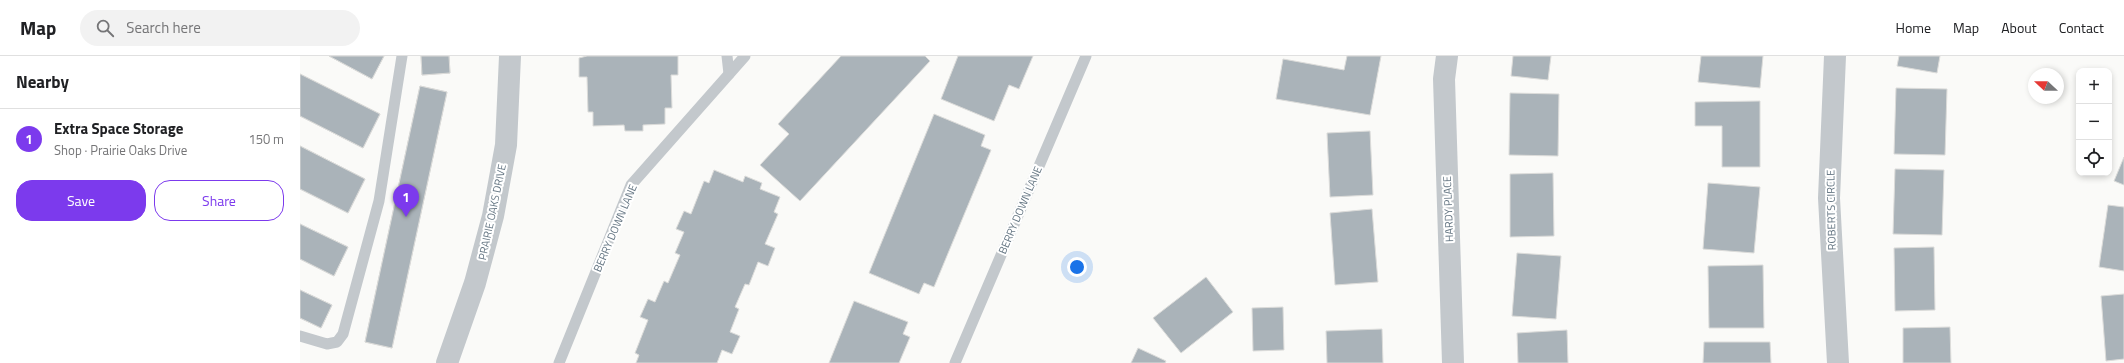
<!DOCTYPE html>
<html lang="en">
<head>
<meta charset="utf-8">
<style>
	:root { --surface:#fff; --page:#f2f2f2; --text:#202124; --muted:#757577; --line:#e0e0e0; --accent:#7c3aed }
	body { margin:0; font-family:"Titillium Web",sans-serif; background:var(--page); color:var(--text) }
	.controls { position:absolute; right:12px; top:12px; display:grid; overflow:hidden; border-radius:8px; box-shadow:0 2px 6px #0003 }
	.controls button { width:36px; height:36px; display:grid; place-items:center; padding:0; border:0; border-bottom:1px solid var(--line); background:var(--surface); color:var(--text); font:20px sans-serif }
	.compass { position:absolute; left:1728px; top:12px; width:36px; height:36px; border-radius:50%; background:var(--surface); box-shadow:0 2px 6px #0003; rotate:292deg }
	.you { position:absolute; left:777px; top:211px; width:14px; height:14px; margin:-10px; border:3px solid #fff; border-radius:50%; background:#1a73e8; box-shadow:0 0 0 6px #1a73e833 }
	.badge { display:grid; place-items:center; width:26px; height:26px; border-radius:50%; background:var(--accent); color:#fff; font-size:13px; font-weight:700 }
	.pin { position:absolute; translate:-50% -33px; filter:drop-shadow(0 1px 2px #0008) }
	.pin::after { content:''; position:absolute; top:21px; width:14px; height:12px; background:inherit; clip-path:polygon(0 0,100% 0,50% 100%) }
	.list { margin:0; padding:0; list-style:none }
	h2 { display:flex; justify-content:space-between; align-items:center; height:52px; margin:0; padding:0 16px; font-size:17px }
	h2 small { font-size:13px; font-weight:400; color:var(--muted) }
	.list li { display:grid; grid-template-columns:26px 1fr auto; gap:12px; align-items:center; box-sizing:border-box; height:60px; padding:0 16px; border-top:1px solid var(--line) }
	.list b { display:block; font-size:15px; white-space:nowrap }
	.list p { margin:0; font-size:13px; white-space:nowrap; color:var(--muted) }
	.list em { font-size:13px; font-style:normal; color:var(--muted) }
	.actions { display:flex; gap:8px; padding:12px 16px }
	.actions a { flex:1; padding:9px 0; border:1px solid var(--accent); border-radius:16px; text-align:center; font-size:14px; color:var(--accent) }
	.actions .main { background:var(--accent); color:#fff }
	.icon { flex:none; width:22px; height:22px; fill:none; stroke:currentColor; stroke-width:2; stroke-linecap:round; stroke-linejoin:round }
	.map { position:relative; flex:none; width:1824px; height:307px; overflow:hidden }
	header { display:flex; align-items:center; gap:24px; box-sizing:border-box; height:56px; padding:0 20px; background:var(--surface); border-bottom:1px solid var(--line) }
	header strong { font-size:19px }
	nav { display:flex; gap:22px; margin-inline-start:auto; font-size:14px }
	.search { width:280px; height:36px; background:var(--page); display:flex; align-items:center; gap:10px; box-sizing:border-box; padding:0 14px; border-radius:22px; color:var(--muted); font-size:15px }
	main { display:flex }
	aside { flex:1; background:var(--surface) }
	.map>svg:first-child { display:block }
	.building { fill:#aab3b9; stroke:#dcdcda }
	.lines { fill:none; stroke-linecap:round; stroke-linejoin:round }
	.service { stroke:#c3c8cc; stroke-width:11 }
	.minor { stroke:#c3c8cc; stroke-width:22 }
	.labels { text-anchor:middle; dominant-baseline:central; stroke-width:4; stroke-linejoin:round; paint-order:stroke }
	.street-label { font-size:11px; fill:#657683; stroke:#fff }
</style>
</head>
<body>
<header>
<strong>Map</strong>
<div class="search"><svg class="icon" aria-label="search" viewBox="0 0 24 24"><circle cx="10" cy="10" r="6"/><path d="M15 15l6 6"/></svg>Search here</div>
<nav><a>Home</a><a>Map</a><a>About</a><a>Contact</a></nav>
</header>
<main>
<aside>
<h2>Nearby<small></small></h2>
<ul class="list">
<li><span class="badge">1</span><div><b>Extra Space Storage</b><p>Shop · Prairie Oaks Drive</p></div><em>150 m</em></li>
</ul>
<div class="actions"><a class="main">Save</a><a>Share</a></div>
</aside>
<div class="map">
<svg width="1824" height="307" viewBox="0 0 1824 307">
	<rect width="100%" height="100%" fill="#fafaf8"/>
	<g class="building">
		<polygon points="29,0 84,0 72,23"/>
		<polygon points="29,0 84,0 72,23"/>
		<polygon points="121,0 149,0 150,17 122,19"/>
		<polygon points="121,0 149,0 150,17 122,19"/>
		<polygon points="287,0 378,0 378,19 371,19 372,52 365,52 365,68 343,69 343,75 325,75 324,69 293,70 293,56 288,56 287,21 279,21 279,2"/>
		<polygon points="541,0 625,0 630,5 500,145 460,109 489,78 478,68"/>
		<polygon points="658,0 733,0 719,33 709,29 694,65 641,43"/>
		<polygon points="1047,0 1081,0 1070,59 976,43 983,3 1044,14"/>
		<polygon points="1213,0 1251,0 1248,24 1211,20"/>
		<polygon points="1401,0 1463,0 1460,32 1398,26"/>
		<polygon points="1599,0 1640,0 1637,17 1597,10"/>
		<polygon points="0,18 80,58 63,92 0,60"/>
		<polygon points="0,18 80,58 63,92 0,60"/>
		<polygon points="120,30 147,36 92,292 65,286"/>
		<polygon points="120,30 147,36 92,292 65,286"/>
		<polygon points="1596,32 1647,33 1645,99 1594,98"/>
		<polygon points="1210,37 1259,38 1258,100 1209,99"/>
		<polygon points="1460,45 1460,111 1422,111 1422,70 1395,70 1395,46"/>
		<polygon points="634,58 685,79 681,90 691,94 634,231 624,227 619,238 569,217"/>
		<polygon points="1070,75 1073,139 1030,141 1027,77"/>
		<polygon points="0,90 65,123 48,157 0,133"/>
		<polygon points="0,90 65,123 48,157 0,133"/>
		<polygon points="1824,101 1824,129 1814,125"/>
		<polygon points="1595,113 1644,114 1642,179 1593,178"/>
		<polygon points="414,114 443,126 445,120 462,127 460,133 480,141 474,156 478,158 465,188 475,192 468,210 458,206 449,229 445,228 435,251 439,253 430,276 440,280 432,298 422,294 417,307 336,307 339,299 335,297 348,264 340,261 348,243 355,246 364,225 368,227 380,199 375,197 384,176 376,173 384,155 391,158 404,125 409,127"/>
		<polygon points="1253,117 1254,180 1210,181 1210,118"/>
		<polygon points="1408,127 1460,131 1454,197 1403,193"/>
		<polygon points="1808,149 1824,151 1824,215 1799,211"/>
		<polygon points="1072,153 1078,226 1035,229 1030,157"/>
		<polygon points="0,168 48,191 34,220 0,203"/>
		<polygon points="0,168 48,191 34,220 0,203"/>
		<polygon points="1634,191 1635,254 1595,255 1594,192"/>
		<polygon points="1217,197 1261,200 1256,263 1212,260"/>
		<polygon points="1463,209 1464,272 1409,272 1408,210"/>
		<polygon points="906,221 933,256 881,297 853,262"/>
		<polygon points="0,234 32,249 21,272 0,262"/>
		<polygon points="0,234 32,249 21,272 0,262"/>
		<polygon points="1824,238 1824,303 1806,305 1801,240"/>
		<polygon points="554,245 608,266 603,278 610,281 599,307 529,307"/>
		<polygon points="983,251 984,294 953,295 952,252"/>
		<polygon points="1650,271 1651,307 1603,307 1603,272"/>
		<polygon points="1082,273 1083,307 1027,307 1026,275"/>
		<polygon points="1267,274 1268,307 1218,307 1217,277"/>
		<polygon points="1404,286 1470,286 1471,307 1403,307"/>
		<polygon points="838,292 866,305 865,307 831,307"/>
	</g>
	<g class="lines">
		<g class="service">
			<polyline points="427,0 429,18"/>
			<polyline points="0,280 27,288 37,286 43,278 79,145 102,0"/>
			<polyline points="259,307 331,129 445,0"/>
			<polyline points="655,307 786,0"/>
		</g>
		<g class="minor">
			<polyline points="1147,0 1144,23 1153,307"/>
			<polyline points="1535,0 1529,142 1538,307"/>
			<polyline points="147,307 175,227 193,160 206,89 210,0"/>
		</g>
	</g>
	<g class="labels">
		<g class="street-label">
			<text transform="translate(1148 153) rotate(-92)">HARDY PLACE</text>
			<text transform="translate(720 154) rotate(-67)">BERRY DOWN LANE</text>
			<text transform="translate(1531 154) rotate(-91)">ROBERTS CIRCLE</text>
			<text transform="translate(192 156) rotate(-78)">PRAIRIE OAKS DRIVE</text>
			<text transform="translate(315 172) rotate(-67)">BERRY DOWN LANE</text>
		</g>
	</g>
</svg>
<div class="controls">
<button>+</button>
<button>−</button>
<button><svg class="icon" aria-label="locate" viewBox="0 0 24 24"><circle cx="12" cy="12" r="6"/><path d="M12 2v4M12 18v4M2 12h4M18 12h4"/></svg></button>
</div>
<svg class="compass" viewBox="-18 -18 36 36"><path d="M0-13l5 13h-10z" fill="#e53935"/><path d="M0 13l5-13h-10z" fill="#757577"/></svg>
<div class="you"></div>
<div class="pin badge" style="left:106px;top:161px">1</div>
</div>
</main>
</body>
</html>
